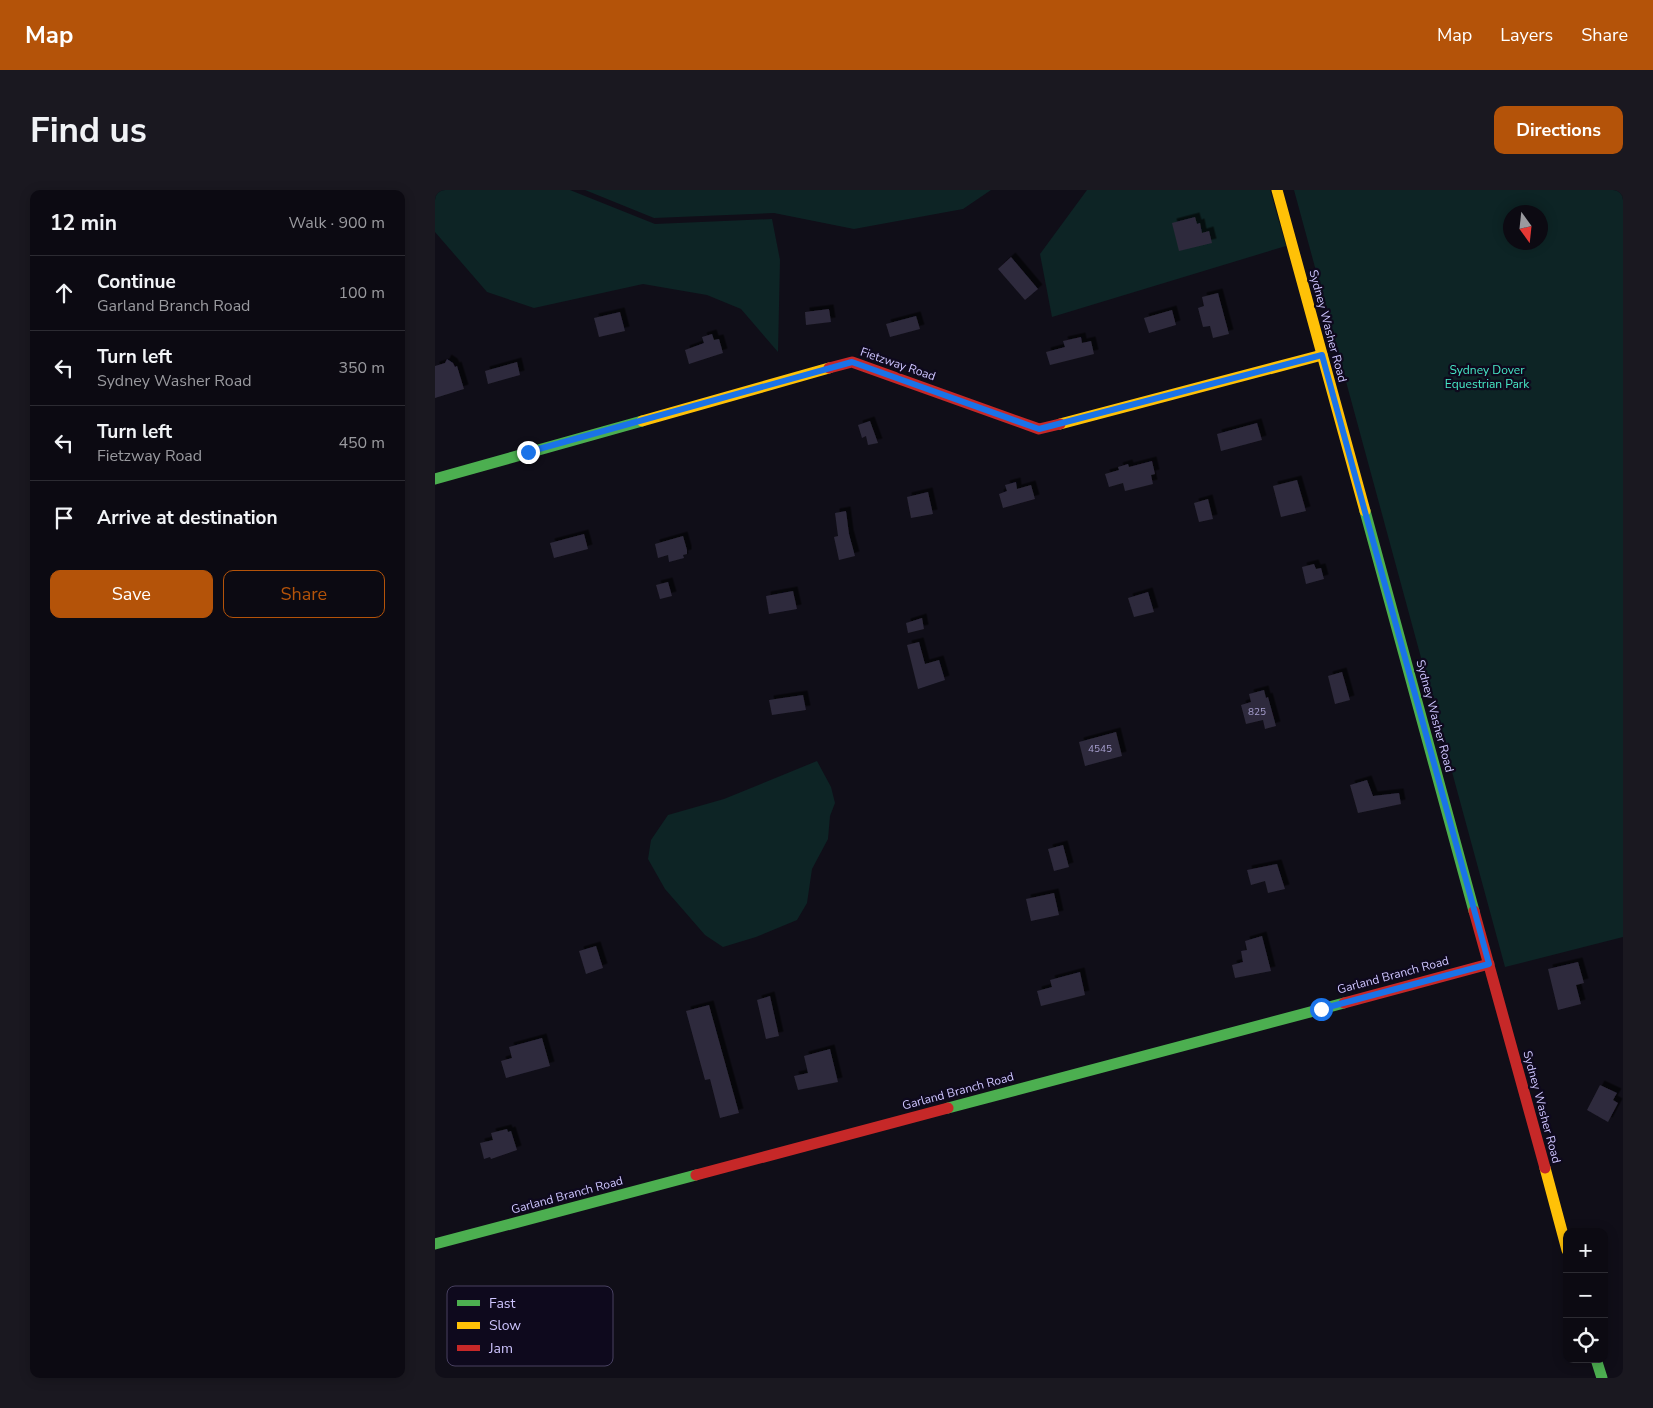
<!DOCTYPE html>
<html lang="en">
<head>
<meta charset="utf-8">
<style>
	:root { --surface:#0c0a12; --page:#1a1820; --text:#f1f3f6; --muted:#9a9a9f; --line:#2c2b32; --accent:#b45309 }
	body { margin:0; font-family:"Nunito Sans",sans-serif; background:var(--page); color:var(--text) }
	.controls { position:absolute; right:15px; bottom:15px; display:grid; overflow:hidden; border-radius:10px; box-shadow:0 2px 12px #0003 }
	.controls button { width:45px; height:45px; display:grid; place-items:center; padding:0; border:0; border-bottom:1px solid var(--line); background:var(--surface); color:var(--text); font:25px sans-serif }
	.compass { position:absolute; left:1068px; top:15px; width:45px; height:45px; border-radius:50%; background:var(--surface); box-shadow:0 2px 12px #0003; rotate:165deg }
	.stop { position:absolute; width:15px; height:15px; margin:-11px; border:4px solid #1a73e8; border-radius:50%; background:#fff }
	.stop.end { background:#1a73e8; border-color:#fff; box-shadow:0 1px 5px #0008 }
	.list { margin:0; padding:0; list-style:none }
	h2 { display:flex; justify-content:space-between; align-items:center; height:65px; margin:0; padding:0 20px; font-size:21px }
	h2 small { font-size:16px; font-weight:400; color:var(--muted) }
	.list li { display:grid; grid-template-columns:32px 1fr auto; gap:15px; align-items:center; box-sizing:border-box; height:75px; padding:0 20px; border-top:1px solid var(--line) }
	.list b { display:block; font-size:19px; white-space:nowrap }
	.list p { margin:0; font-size:16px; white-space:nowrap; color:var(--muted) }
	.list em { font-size:16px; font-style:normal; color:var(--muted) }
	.actions { display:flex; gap:10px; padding:15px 20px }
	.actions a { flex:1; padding:11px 0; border:1px solid var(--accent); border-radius:10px; text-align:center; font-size:18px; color:var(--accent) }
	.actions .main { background:var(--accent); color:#fff }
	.icon { flex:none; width:28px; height:28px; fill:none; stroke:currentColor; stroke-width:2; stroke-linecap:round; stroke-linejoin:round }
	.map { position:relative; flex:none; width:1188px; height:1188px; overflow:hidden; border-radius:10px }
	header { display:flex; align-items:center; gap:30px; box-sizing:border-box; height:70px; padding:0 25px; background:var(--accent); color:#fff }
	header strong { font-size:24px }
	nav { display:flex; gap:28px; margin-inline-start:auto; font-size:18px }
	.intro { display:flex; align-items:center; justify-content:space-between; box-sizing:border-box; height:120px; padding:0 30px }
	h1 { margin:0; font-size:35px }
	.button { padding:12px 22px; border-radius:10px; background:var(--accent); color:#fff; font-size:18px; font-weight:700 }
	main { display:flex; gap:30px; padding:0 30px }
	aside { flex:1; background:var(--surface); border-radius:10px; box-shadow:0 2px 12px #0003 }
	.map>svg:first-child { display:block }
	.green { fill:#0d2425; fill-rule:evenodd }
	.building { fill:#2e2a3c; filter:url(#shadow) }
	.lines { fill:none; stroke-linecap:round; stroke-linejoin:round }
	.fast { stroke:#4caf50; stroke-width:11 }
	.slow { stroke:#ffc107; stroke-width:11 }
	.jam { stroke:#c62828; stroke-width:11 }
	.route { stroke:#1a73e8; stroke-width:6 }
	.labels { text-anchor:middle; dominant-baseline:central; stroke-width:4.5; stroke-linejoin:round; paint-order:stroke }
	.number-label { font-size:10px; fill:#a69ece }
	.street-label { font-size:12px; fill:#cec5ff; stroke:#0e091d }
	.park-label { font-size:12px; fill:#47e9c7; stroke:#0e091d }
	.key { fill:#0e091d; stroke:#484161; stroke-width:1 }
	.key-label { font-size:14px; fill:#cec5ff }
</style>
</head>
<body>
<header>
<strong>Map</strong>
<nav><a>Map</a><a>Layers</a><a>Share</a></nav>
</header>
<div class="intro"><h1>Find us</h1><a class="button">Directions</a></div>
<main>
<aside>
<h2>12 min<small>Walk · 900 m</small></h2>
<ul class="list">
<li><svg class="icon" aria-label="ahead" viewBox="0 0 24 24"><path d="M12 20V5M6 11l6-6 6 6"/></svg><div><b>Continue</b><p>Garland Branch Road</p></div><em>100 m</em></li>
<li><svg class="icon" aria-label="left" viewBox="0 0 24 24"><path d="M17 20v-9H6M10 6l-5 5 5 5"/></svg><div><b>Turn left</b><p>Sydney Washer Road</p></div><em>350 m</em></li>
<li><svg class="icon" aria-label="left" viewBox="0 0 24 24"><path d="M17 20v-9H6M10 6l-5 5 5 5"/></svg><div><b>Turn left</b><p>Fietzway Road</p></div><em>450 m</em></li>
<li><svg class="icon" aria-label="arrive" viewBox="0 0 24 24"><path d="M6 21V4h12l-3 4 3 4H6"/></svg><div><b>Arrive at destination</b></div></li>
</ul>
<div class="actions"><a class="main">Save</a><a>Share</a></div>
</aside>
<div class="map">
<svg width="1188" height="1188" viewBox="0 0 1188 1188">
	<defs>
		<filter id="shadow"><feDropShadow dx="4.5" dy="-4.5" stdDeviation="0" flood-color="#0009"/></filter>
	</defs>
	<rect width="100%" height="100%" fill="#100e18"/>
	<g class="green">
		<polygon points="0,0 135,0 220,34 337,29 345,70 343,162 306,119 272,105 208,94 99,118 52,102 0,42"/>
		<polygon points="150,0 556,0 528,19 419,39 339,23 219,28"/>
		<polygon points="652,0 835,0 851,56 617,127 605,64"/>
		<path d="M859,0H1188V747L1070,777ZM1106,22V52H1076V22Z"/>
		<polygon points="382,571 396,597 400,613 395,626 393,649 377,679 372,713 362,730 321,747 288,757 270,745 230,699 213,669 216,650 233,625 289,609"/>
	</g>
	<g class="building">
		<polygon points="760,27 762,34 765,33 767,43 774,41 777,53 744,61 737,33"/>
		<polygon points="576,67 603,99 590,110 563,79"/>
		<polygon points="783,103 794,144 778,148 775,136 768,137 763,118 769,116 767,107"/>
		<polygon points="394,119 396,132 371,135 370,122"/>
		<polygon points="737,120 741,135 714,143 709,128"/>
		<polygon points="185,122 190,141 164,147 159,128"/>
		<polygon points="481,126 485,139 455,147 451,134"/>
		<polygon points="277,144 279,150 284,149 288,163 254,174 250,160 269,153 267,147"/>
		<polygon points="646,147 647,153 656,151 659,164 615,175 611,162 630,157 628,151"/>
		<polygon points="12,169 18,173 20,177 22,176 29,199 0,208 0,176 10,173"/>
		<polygon points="82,172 85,185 53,194 50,181"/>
		<polygon points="435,231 443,253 433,255 431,246 427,248 423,235"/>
		<polygon points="822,233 827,250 786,261 782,244"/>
		<polygon points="717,271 720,284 716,285 718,294 690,301 688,293 674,297 670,284 684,280 683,277 693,274 694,277"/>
		<polygon points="862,290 871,321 846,327 838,296"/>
		<polygon points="581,292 582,299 596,295 600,309 568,318 564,304 572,301 570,295"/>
		<polygon points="493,302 498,324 476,328 472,307"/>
		<polygon points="773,309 778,329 764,332 759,313"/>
		<polygon points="411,321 414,344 420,366 404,370 399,347 403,346 400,323"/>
		<polygon points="149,344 153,359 119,368 115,353"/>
		<polygon points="248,346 252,360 252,364 248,365 249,368 234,372 233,365 223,368 220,354"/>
		<polygon points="879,374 881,379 886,378 889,389 871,394 867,377"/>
		<polygon points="233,392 237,406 225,409 221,395"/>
		<polygon points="358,401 362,419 334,424 331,406"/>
		<polygon points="713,402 719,422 699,427 693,408"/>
		<polygon points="487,428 489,439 473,443 471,433"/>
		<polygon points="484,452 490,474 504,470 510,490 483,499 472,455"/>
		<polygon points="907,482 915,510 900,514 893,486"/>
		<polygon points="829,500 831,508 833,507 841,536 830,539 828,530 811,534 806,515 816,512 814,504"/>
		<polygon points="368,505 371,520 337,525 334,510"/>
		<polygon points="681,542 687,566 650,576 644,552"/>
		<polygon points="932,590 938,606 964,603 966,614 923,623 915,595"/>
		<polygon points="628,655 634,677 619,681 613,659"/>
		<polygon points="842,674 850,699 833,703 830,691 816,695 812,680"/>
		<polygon points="619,703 624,725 596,731 591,709"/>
		<polygon points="827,746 836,781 800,788 797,775 808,772 806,761 812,760 810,751"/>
		<polygon points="161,756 168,778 151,784 144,761"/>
		<polygon points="1143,772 1149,793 1141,795 1146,814 1123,820 1113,779"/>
		<polygon points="645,782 650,805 606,816 602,801 617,797 615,790"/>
		<polygon points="335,806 344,846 331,849 322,810"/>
		<polygon points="274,815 304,923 285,928 275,889 270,890 251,821"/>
		<polygon points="107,848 115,876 71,888 66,871 77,868 74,857"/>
		<polygon points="395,859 403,892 363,900 359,886 373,883 369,866"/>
		<polygon points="1165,895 1182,903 1178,910 1183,913 1173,932 1152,920"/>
		<polygon points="72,939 73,942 76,941 82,960 56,969 55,967 49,969 45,953 58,950 56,943"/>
	</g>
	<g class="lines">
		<g class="fast">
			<polyline points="0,289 207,231"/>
			<polyline points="930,321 1039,721"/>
			<polyline points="513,918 909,813"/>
			<polyline points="0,1054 261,985"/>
			<polyline points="1161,1169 1167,1188"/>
		</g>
		<g class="slow">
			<polyline points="842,0 930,321"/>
			<polyline points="207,231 394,178"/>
			<polyline points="625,234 887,165"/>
			<polyline points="1110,978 1132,1060"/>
		</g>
		<g class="jam">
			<polyline points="394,178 417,172 604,239 625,234"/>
			<polyline points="1039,721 1110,978"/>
			<polyline points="909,813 1054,774"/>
			<polyline points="261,985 513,918"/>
		</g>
	</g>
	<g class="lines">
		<polyline class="route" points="93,262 417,172 604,239 887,165 1054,774 886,819"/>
	</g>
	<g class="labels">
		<g class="number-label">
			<text x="822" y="522">825</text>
			<text x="665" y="559">4545</text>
		</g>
		<g class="street-label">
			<text transform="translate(893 136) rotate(75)">Sydney Washer Road</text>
			<text transform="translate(463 174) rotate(19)">Fietzway Road</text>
			<text transform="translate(1000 526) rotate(75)">Sydney Washer Road</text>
			<text transform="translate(958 785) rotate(-15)">Garland Branch Road</text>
			<text transform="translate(523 901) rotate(-15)">Garland Branch Road</text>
			<text transform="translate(1107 917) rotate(75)">Sydney Washer Road</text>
			<text transform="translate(132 1005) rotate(-15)">Garland Branch Road</text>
		</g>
		<g class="park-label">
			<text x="1052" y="180">Sydney Dover<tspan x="1052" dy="14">Equestrian Park</tspan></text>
		</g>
	</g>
	<rect x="12" y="1096" width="166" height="80" rx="8" class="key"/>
	<rect x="22" y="1110" width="23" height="6" fill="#4caf50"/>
	<rect x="22" y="1132" width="23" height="7" fill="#ffc107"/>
	<rect x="22" y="1155" width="23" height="6" fill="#c62828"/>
	<g class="key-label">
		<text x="54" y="1118">Fast</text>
		<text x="54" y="1140">Slow</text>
		<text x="54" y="1163">Jam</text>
	</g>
</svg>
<div class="controls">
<button>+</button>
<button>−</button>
<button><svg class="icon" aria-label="locate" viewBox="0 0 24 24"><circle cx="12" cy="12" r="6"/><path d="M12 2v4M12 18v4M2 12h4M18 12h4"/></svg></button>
</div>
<svg class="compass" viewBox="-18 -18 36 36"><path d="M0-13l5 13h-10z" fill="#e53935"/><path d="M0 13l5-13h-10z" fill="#9a9a9f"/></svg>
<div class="stop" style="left:886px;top:819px"></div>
<div class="stop end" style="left:93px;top:262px"></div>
</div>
</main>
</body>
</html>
